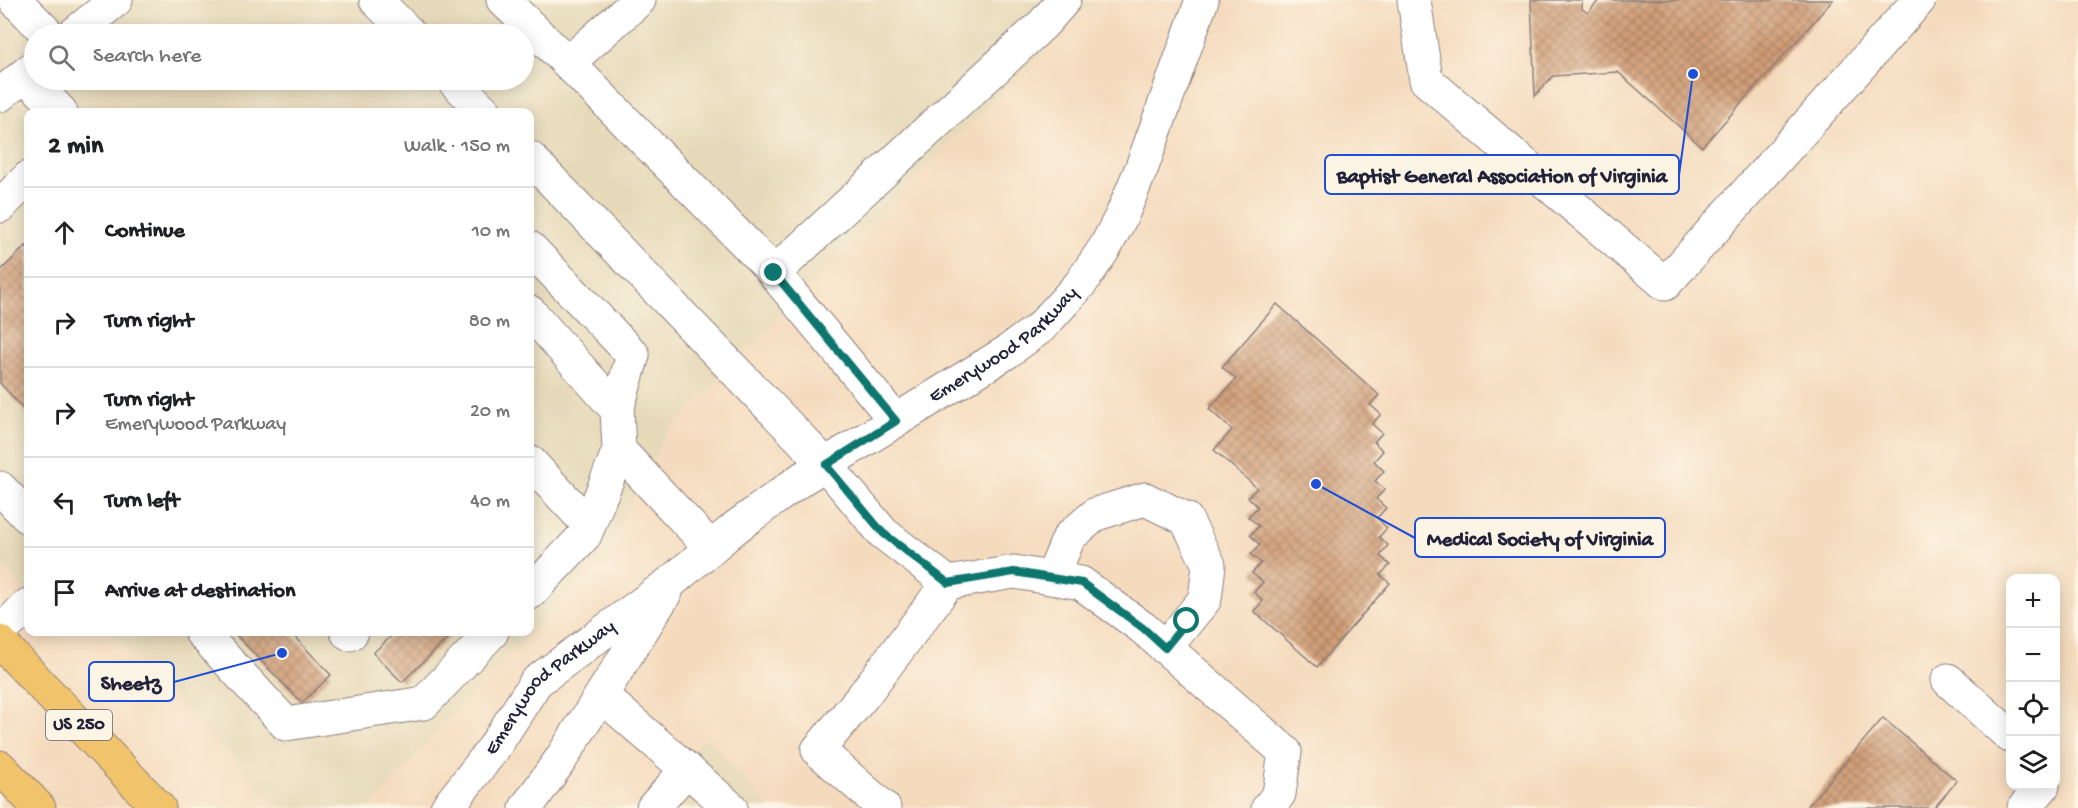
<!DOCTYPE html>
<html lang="en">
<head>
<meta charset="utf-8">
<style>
	:root { --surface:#fff; --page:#f2f2f2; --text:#202124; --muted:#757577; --line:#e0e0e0 }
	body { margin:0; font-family:"Gochi Hand",sans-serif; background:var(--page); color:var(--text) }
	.controls { position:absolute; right:18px; bottom:18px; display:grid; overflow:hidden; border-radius:12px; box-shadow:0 3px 15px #0003 }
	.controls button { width:54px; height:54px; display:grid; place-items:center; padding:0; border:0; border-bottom:2px solid var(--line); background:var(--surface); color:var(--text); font:30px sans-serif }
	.stop { position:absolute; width:18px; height:18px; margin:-14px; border:4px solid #0f766e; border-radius:50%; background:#fff }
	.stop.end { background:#0f766e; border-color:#fff; box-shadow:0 2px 6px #0008 }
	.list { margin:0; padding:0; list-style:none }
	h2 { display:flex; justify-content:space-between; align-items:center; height:78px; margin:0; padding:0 24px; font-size:26px }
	h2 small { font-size:20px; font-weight:400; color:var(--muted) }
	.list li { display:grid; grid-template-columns:39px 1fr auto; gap:18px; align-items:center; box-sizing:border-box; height:90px; padding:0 24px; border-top:2px solid var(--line) }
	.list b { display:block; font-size:22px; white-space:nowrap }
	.list p { margin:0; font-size:20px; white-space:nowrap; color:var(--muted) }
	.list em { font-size:20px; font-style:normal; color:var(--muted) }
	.icon { flex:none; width:33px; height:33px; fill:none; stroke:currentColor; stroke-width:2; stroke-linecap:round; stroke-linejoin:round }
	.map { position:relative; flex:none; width:2078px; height:808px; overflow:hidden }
	.search { position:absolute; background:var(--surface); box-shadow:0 3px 15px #0003; left:24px; top:24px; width:510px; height:66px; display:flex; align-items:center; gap:15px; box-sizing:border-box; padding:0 21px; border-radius:33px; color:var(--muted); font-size:22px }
	.panel { position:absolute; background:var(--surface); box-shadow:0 3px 15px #0003; left:24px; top:108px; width:510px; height:528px; border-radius:12px }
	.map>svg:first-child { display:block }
	.built { fill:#e7daba; fill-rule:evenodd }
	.building { fill:url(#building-cross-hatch) }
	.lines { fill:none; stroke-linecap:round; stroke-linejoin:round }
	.minor-casing { stroke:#8c7e7c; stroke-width:35 }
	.major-casing { stroke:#8c7e7c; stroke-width:35 }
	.minor { stroke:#fff; stroke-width:33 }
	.major { stroke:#f1c36a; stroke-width:33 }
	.route { stroke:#0f766e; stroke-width:8 }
	.labels { text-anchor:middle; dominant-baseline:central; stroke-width:6; stroke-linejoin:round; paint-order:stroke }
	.shield { fill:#fcf5e5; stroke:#63616e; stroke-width:1.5 }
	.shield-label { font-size:18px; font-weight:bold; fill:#22223b }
	.street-label { font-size:20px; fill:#22223b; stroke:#fcf5e5 }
	.leader { fill:none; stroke:#1d4ed8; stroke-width:2 }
	.callout-dot { fill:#1d4ed8; stroke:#fcf5e5; stroke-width:2 }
	.callout { fill:#fcf5e5; stroke:#1d4ed8; stroke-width:2 }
	.callout-label { font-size:21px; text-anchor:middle; font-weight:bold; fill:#22223b }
</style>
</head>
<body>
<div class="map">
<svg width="2078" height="808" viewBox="0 0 2078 808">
	<defs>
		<pattern id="building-cross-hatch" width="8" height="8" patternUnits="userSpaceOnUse" patternTransform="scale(1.5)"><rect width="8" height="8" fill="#d19e77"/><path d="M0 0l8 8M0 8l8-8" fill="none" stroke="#a98063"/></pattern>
	</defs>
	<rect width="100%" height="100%" fill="#fcf5e5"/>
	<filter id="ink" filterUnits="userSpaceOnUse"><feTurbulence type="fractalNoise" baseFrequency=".0167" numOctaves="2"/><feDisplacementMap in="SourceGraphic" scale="12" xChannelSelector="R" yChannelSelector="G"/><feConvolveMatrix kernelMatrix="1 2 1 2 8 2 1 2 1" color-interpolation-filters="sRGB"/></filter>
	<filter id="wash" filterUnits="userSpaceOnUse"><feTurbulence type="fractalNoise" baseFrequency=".008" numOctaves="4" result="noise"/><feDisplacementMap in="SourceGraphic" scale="24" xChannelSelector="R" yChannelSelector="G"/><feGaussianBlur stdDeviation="1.35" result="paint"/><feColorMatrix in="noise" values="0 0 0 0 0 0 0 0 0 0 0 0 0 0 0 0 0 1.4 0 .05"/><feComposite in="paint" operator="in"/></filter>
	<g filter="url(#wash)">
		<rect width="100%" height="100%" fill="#f5dbbe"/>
		<g class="built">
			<path d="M0,0H1095L827,267L668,432L607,549L431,738L371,808H280L110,632H530V112H28V595L0,565ZM34,34H524V80H34Z"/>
			<polygon points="707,737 769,808 637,808"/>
		</g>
		<g id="blocks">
			<g class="building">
				<polygon points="1531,0 1582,0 1582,9 1588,13 1599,0 1833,0 1702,147 1618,72 1553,76 1535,96"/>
				<polygon points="26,246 28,249 28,414 0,383 0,271"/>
				<polygon points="1277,304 1379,395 1370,405 1381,414 1372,424 1382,433 1374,442 1383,451 1374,461 1384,471 1375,481 1385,489 1376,499 1386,508 1377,518 1387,528 1379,537 1388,545 1380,556 1390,565 1380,575 1390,583 1317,667 1254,611 1263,601 1254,592 1263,582 1252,573 1261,563 1251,554 1260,545 1250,535 1259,526 1248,517 1258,507 1248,497 1257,488 1214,450 1232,430 1209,409 1236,379 1222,367"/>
				<polygon points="233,632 290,632 331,675 302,703"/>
				<polygon points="396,632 455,632 402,682 373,653"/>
				<polygon points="1883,718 1957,781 1934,808 1806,808"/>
			</g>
		</g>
	</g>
	<g filter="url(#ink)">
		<use href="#blocks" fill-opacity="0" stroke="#8c7e7c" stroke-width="1.5"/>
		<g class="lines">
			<g class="minor-casing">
				<g id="minor">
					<polyline points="15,0 48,34"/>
					<polyline points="376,0 410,34"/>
					<polyline points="503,0 568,63"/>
					<polyline points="639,0 568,63 768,266 896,421"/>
					<polyline points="1414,0 1426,80 1665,284 1919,0"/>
					<polyline points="74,34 116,0"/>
					<polyline points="25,75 61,112"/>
					<polyline points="453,80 485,112"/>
					<polyline points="0,95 34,67"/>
					<polyline points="530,158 826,465 883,533 948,583"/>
					<polyline points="0,206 28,178"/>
					<polyline points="530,248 633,355 617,410"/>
					<polyline points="774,273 1043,24 1064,0"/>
					<polyline points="530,312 617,410 619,450 585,535 530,593"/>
					<polyline points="619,450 711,548"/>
					<polyline points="530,462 589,525"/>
					<polyline points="0,488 28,517"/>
					<polyline points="1052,578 1069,537 1096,514 1145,499 1186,519 1209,565 1205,599 1165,648"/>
					<polyline points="0,632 28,605"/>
					<polyline points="201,632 286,724 424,703 492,632"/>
					<polyline points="347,632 350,634 352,632"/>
					<polyline points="1948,680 2010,736"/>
					<polyline points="602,696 731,808"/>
					<path id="s1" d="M447,808L493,749L536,682L671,582L736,527L803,478L1007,352L1041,327L1081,283L1106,246L1122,215L1142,167L1202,0"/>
					<polyline points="526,808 561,759 666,592"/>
					<polyline points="653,808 687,769"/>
					<polyline points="884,808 818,750 863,696 948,583 1014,572 1081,583 1143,628 1285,752 1279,794 1268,808"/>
					<polyline points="2024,808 2043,786"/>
				</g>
			</g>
			<g class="major-casing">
				<g id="major">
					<polyline points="0,642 159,808"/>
					<polyline points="0,767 39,808"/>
				</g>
			</g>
			<use href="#minor" class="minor"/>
			<use href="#major" class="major"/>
		</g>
	</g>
	<g class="lines" filter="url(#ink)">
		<polyline class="route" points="774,273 896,421 826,465 883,533 948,583 1014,572 1082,583 1143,628 1165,648 1187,621"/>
	</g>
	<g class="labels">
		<rect class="shield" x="46" y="710" width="66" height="30" rx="4.5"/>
		<g class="shield-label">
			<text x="79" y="725">US 250</text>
		</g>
		<g class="street-label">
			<text stroke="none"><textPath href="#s1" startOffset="732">Emerywood Parkway</textPath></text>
			<text stroke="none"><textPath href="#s1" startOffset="160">Emerywood Parkway</textPath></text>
		</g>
	</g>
	<path class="leader" d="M1693 74L1679 175M1316 484L1415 538M282 653L174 682"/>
	<g class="callout-dot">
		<circle cx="1693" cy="74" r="6"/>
		<circle cx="1316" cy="484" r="6"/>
		<circle cx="282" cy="653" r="6"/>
	</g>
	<g class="callout">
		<rect x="1325" y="155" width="354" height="39" rx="6"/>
		<rect x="1415" y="518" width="250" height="39" rx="6"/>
		<rect x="89" y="662" width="85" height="39" rx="6"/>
	</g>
	<g class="callout-label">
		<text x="1502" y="182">Baptist General Association of Virginia</text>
		<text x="1540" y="545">Medical Society of Virginia</text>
		<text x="131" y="689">Sheetz</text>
	</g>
</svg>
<div class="controls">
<button>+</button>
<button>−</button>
<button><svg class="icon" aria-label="locate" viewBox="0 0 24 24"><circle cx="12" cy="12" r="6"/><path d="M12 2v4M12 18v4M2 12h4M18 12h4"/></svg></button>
<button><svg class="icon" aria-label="layers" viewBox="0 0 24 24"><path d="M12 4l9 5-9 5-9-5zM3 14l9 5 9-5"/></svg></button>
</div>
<div class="stop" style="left:1187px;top:621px"></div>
<div class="stop end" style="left:774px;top:273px"></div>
<div class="search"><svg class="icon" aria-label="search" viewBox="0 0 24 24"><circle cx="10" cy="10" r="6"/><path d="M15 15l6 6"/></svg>Search here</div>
<section class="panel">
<h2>2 min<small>Walk · 150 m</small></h2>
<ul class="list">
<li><svg class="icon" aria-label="ahead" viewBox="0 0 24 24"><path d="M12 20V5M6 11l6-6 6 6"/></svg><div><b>Continue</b></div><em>10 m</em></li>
<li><svg class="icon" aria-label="right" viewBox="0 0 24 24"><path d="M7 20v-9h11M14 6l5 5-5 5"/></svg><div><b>Turn right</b></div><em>80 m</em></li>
<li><svg class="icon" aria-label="right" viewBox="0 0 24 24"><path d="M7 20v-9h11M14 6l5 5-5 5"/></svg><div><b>Turn right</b><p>Emerywood Parkway</p></div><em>20 m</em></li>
<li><svg class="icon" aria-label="left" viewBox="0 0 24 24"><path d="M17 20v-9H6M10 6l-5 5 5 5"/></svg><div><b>Turn left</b></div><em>40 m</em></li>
<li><svg class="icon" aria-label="arrive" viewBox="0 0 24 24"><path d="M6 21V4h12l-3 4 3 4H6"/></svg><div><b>Arrive at destination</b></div></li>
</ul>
</section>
</div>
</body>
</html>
